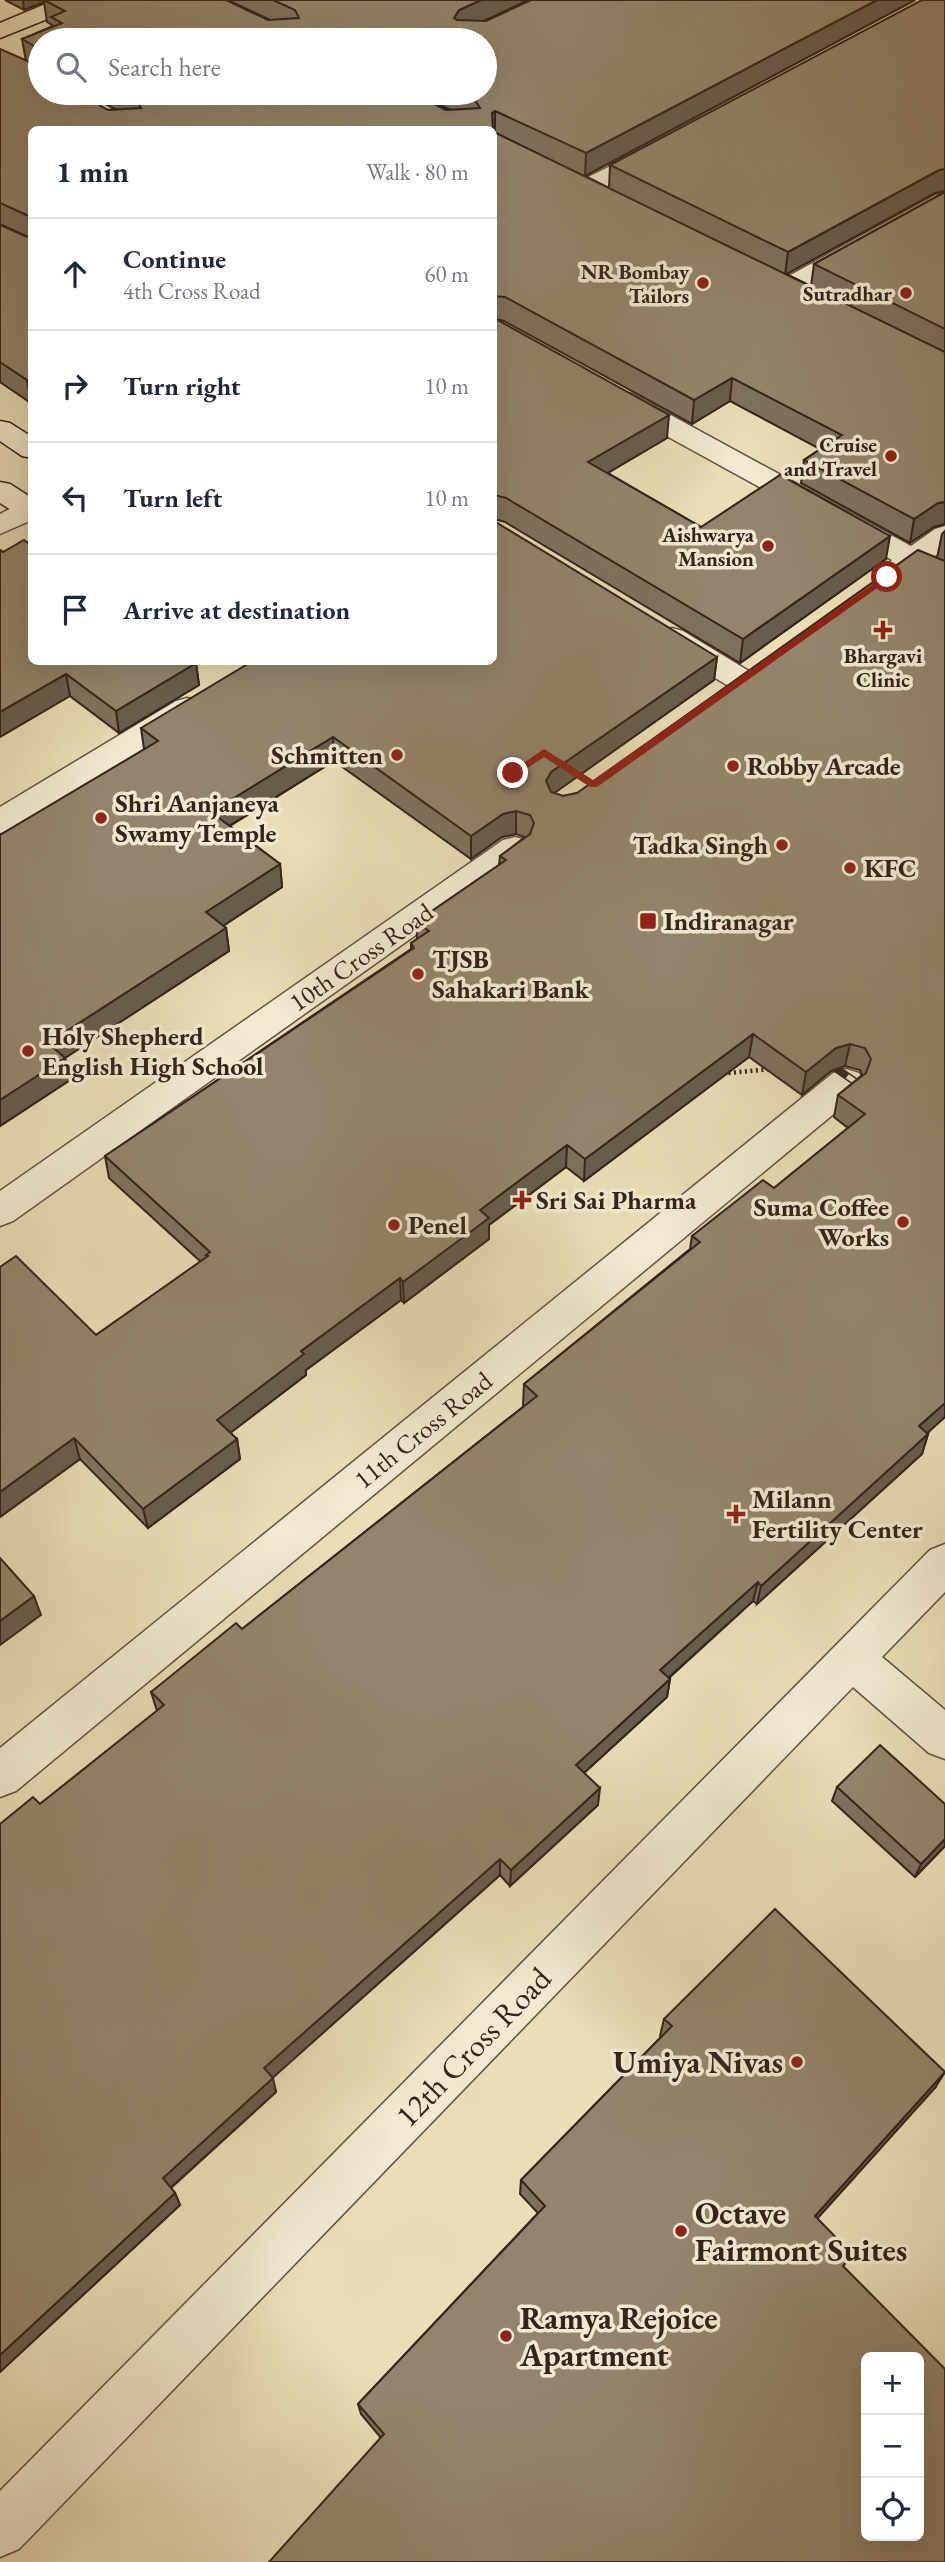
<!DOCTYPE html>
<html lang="en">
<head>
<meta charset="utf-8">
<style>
	:root { --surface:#fff; --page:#f6f6f7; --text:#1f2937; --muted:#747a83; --line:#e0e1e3 }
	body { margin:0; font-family:"EB Garamond",serif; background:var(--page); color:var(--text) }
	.controls { position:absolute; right:21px; bottom:21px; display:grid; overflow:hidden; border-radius:10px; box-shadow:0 7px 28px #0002 }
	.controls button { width:63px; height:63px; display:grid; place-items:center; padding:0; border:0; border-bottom:2px solid var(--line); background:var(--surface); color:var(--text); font:35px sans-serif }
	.stop { position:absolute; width:21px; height:21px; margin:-16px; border:5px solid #8f2418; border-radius:50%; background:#fff }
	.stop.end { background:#8f2418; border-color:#fff; box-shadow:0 2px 7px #0008 }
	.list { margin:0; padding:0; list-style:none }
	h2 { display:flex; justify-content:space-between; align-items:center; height:91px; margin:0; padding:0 28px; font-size:30px }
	h2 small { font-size:23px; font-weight:400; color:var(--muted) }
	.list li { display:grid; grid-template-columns:46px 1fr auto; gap:21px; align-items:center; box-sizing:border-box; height:112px; padding:0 28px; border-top:2px solid var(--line) }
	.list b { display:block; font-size:26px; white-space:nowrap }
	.list p { margin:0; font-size:23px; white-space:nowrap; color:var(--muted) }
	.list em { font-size:23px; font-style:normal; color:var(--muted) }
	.icon { flex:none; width:38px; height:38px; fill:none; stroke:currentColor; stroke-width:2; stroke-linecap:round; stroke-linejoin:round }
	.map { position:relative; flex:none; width:945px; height:2562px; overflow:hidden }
	.search { position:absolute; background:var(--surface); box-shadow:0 7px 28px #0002; left:28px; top:28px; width:469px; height:77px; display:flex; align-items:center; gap:18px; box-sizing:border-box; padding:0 24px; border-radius:38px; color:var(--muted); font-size:26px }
	.panel { position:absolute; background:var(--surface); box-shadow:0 7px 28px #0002; left:28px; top:126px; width:469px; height:539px; border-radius:10px }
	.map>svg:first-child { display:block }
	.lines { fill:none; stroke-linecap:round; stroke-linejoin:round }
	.street-casing { stroke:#625242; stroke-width:3 }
	.secondary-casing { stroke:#35241b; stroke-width:3 }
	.primary-casing { stroke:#35241b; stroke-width:3 }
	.path-far1 { stroke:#35241b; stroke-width:3.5; stroke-dasharray:2 2.5; stroke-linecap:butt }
	.path { stroke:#35241b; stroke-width:4.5; stroke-dasharray:2 3.5; stroke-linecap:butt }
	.street { fill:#f1ead0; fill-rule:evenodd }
	.secondary { fill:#f1ead0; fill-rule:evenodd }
	.primary { fill:#e9deb6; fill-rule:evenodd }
	.rail-casing { stroke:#35241b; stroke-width:8 }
	.rail { stroke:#f1ead0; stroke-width:5; stroke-dasharray:16; stroke-linecap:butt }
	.wall { fill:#7e725d; stroke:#35241b; stroke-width:2; fill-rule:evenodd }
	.shaded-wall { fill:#675d4c; stroke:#35241b; stroke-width:2 }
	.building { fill:#93856c; stroke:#35241b; stroke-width:2; fill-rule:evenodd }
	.route { fill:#8f2418 }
	.poi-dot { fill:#8f2418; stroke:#f1ead0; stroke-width:2.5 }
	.labels { text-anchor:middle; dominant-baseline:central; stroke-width:7; stroke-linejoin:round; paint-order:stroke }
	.far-poi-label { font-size:21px; font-weight:bold; fill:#35241b; stroke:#f1ead0; text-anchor:end }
	.poi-label { font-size:26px; font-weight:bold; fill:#35241b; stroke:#f1ead0; text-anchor:start }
	.street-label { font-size:26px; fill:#35241b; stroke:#f1ead0 }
	.near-street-label { font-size:32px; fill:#35241b; stroke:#f1ead0 }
	.near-poi-label { font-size:32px; font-weight:bold; fill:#35241b; stroke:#f1ead0; text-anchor:start }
</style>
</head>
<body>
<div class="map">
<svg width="945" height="2562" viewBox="0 0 945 2562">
	<rect width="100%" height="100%" fill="#e9deb6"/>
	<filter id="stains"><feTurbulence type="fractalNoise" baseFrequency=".00286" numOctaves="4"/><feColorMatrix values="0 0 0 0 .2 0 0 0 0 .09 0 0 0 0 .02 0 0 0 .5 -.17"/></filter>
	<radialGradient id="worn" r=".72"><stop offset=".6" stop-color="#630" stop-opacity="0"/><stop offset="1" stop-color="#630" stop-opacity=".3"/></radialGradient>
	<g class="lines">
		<g class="street-casing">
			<g id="street">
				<polygon points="657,143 665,145 669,150 665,155 594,193 585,195 576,193 573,188 576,183"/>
				<polygon points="945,193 945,210 794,293 785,296 776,293 772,288 776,283 936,195"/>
				<path d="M622,392L632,394L911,546L935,529L945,526V549L932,558L945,565V586L914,572C903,580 896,583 883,579L878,573L892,560L612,406L608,400L612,394Z"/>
				<polygon points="32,502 32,520 0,534 0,514 19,504"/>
				<polygon points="672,628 683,631 752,673 756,680 752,687 741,690 730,687 661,645 657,638 661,631"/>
				<polygon points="187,698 198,701 203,708 198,715 12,830 0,833 0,807 176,701"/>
				<polygon points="515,837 527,840 531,848 527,856 13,1221 0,1226 0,1191 503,840"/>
				<polygon points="846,1069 859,1073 864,1083 859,1093 16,1791 0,1797 0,1748 833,1073"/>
				<polygon points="945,1544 945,1592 882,1657 945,1710 945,1759 929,1753 853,1687 19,2549 0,2557 0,2491 930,1550"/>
			</g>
		</g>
		<g class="secondary-casing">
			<g id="secondary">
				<polygon points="0,421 10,423 32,437 32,458 22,456 0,441"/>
				<polygon points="0,482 10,484 32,498 32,519 22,517 0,503"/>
			</g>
		</g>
		<g class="primary-casing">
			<polygon id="primary" points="55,0 85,0 82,5 0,38 0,23"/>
		</g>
		<polyline class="path-far1" points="577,774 593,784"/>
		<polyline class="path" points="724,1070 728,1073 773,1069"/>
		<use href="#street" class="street"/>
		<use href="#secondary" class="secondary"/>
		<use href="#primary" class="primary"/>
		<g class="rail-casing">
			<polyline id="rail" points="821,1058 870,1092"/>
		</g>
		<use href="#rail" class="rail"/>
	</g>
	<g class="wall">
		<path d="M5,0H226L268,20H270L228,0H528L483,21L915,0L585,176L609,188L610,165L945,0V191L935,193L786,274L811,286L814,264L945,192V524L934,527L910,543L801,483L804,460L820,449L730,401L692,424L504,321L496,319L667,438L608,473L701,527L886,559L740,663L505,522L494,519V130H32L31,403L0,382V225L28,237L0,224V49L26,61L22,39L53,26L52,25L47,22L44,2L24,10ZM40,40H485V93H415L449,109L446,110L412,93H85L115,109L108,110L40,93Z"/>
		<polygon points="945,531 945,1417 927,1433 928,1434 922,1454 757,1604 753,1601 669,1678 670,1679 667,1697 584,1773 598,1805 510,1886 500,1875 272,2078 276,2092 171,2188 175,2193 180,2205 0,2372 40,1804 157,1711 151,1692 242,1629 524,1406 523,1405 524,1384 690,1249 692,1236 774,1188 848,1128 834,1117 838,1095 862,1075 860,1070 845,1066 831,1071 802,1095 749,1057 584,1181 566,1167 489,1225 489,1239 404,1303 401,1300 306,1370 306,1375 230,1433 237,1439 240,1459 148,1528 80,1459 0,1517 96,1335 201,1262 109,1178 105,1156 411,949 411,943 417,939 416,922 499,865 500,856 525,837 516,834 502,837 471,859 334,761 230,826 280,864 282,887 223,926 226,928 229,951 65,1058 70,1080 0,1126 144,749 141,728 717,657 714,680 554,793 563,796 577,793 937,558 942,534"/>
		<polygon points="0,550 196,663 199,685 119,733 70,696"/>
		<polygon points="837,1787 945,1804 945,1846 915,1877 832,1801"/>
		<polygon points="664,2019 935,2088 381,2438 361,2414 358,2404 538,2213 520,2194 521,2180 661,2037 660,2036"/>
	</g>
	<g class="shaded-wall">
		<polygon points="23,0 44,0 44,2 24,10"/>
		<polygon points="481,0 528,0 459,33 454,18 459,10"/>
		<polygon points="877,0 915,0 585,176 586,153"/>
		<polygon points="495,111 495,134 494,135 494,130 491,130 492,113"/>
		<polygon points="945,169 945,191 935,193 785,275 788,252 939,170"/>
		<polygon points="32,377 32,403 31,403 27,380"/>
		<polygon points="732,378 730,401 692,424 694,400"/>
		<polygon points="669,415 667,438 587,485 588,462"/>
		<polygon points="945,502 945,524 934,527 910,543 914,519 938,503"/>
		<polygon points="890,536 886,559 740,663 743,639"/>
		<polygon points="717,657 714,680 550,796 546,781 551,772"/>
		<polygon points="196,663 199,685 119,733 116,711"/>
		<polygon points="66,674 70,696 0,737 0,712"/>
		<polygon points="333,737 334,761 214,835 211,812"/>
		<polygon points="516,811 516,834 502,837 471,859 471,836 503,814"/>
		<polygon points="280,864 282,887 209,935 206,912"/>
		<polygon points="226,928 229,951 65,1058 70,1080 0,1126 0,1100 48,1043"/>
		<polygon points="753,1034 749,1057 584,1181 585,1159"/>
		<polygon points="850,1044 845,1066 831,1071 802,1095 806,1072 836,1048"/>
		<polygon points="567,1145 566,1167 489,1225 489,1239 404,1303 403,1282 480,1210"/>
		<polygon points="400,1278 401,1300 306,1370 306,1375 221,1440 217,1420 301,1351"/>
		<polygon points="945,1403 945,1417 912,1447 919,1426"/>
		<polygon points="928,1434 922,1454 757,1604 761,1586"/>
		<polygon points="74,1438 80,1459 0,1517 0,1492"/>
		<polygon points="237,1439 240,1459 148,1528 143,1509"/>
		<polygon points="758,1582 753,1601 657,1688 660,1670"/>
		<polygon points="34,1596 41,1615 0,1645 0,1621"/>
		<polygon points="670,1679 667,1697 574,1782 576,1765"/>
		<polygon points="600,1788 598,1805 510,1886 511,1870"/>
		<polygon points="945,1839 945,1846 915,1877 921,1864"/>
		<polygon points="500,1859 500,1875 268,2082 264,2068"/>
		<polygon points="945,2072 935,2088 807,2230 815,2216"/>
		<polygon points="273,2078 276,2092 168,2190 163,2178"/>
		<polygon points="175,2193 180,2205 0,2372 0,2355"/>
	</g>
	<g class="building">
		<path d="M44,0H226L268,20L299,18L295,10L273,0H481L459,10L454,18L457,20L486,21L531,0H877L586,153L495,111L492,113L493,130H32V377L27,380L0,362V225L27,237L31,235V217L0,203V49L39,66V49L22,39L62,23L51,17L65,11ZM40,40H485V93H460L475,100L480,108L446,110L412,93H123L136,100L141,108L108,110L78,93H40Z"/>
		<polygon points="922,0 945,0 945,169 939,170 788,252 610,165"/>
		<polygon points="494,132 945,352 945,502 938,503 914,519 804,460 842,435 732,378 694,400 505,297 494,296"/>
		<polygon points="945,192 945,329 814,264"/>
		<polygon points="494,318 669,415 588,462 701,527 780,475 890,536 743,639 506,498 494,495"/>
		<polygon points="494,521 717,657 551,772 546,781 551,792 563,796 577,793 918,550 945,561 945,1403 919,1426 928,1434 761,1586 758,1582 660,1670 670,1679 576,1765 600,1788 511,1870 500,1859 264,2068 273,2078 163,2178 175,2193 0,2355 0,1824 33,1797 40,1804 164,1705 151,1692 236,1623 242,1629 537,1396 524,1384 700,1242 692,1236 763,1180 774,1188 865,1114 838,1095 866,1073 871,1059 865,1048 850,1044 836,1048 806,1072 753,1034 585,1159 567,1145 480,1210 489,1218 403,1282 400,1278 301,1351 304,1354 217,1420 237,1439 143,1509 74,1438 0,1492 0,1267 16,1256 96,1335 208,1256 206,1255 210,1252 105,1156 414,948 411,943 429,931 416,922 506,860 500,856 530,834 534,823 530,815 516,811 503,814 471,836 333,737 211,812 280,864 206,912 226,928 48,1043 65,1058 0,1100 0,835 158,741 141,728 251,662 494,662"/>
		<polygon points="24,540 32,546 32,662 194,662 196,663 116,711 66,674 0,712 0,550 3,552"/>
		<polygon points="0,1558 34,1596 0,1621"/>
		<polygon points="880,1745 945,1804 945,1839 921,1864 837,1787"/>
		<path d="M775,1909L945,2072L815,2216L853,2255L843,2266L945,2369V2562H269L384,2434L358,2404L545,2206L521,2180L672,2026L664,2019ZM866,2357H919V2536H866Z"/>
	</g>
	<polygon class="route" points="887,574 891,577 890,579 597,787 590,787 544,757 517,775 509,773 544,749 593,780"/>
	<g class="poi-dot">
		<circle cx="703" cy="283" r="7"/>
		<circle cx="906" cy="293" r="7"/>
		<circle cx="891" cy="456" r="7"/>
		<circle cx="768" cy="546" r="7"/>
		<path d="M879.5 619.5h7v7h7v7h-7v7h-7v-7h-7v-7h7z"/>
		<circle cx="397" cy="755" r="7"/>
		<circle cx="733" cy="766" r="7"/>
		<circle cx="101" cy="818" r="7"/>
		<circle cx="782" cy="845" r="7"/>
		<circle cx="850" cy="868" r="7"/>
		<rect x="639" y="912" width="18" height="18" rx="3.5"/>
		<circle cx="418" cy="974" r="7"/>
		<circle cx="28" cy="1051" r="7"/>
		<path d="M518.5 1189.5h7v7h7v7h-7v7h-7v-7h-7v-7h7z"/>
		<circle cx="903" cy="1222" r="7"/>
		<circle cx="394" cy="1225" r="7"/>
		<path d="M732.5 1503.5h7v7h7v7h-7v7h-7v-7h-7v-7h7z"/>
		<circle cx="797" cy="2062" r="7"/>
		<circle cx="681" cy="2231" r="7"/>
		<circle cx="506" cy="2336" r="7"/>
	</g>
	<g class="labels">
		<g class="far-poi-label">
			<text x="689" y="271">NR Bombay<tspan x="689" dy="24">Tailors</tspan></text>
			<text x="892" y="293">Sutradhar</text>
			<text x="877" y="444">Cruise<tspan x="877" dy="24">and Travel</tspan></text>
			<text x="754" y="534">Aishwarya<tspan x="754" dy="24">Mansion</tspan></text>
			<text x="883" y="655" text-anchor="middle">Bhargavi<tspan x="883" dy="24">Clinic</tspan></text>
		</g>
		<g class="poi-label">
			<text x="383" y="755" text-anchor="end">Schmitten</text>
			<text x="747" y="766">Robby Arcade</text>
			<text x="115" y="803">Shri Aanjaneya<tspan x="115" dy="30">Swamy Temple</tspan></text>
			<text x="768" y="845" text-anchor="end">Tadka Singh</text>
			<text x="864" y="868">KFC</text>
			<text x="664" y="921">Indiranagar</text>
			<text x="432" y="959">TJSB<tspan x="432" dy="30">Sahakari Bank</tspan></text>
			<text x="42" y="1036">Holy Shepherd<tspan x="42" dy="30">English High School</tspan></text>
			<text x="536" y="1200">Sri Sai Pharma</text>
			<text x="889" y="1207" text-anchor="end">Suma Coffee<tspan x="889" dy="30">Works</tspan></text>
			<text x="408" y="1225">Penel</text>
			<text x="752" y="1499">Milann<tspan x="752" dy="30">Fertility Center</tspan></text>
		</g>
		<g class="street-label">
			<text transform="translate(361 957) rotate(-35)">10th Cross Road</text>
			<text transform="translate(423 1430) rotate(-39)">11th Cross Road</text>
		</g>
		<g class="near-street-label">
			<text transform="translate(473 2047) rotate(-46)">12th Cross Road</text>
		</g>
		<g class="near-poi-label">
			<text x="783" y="2062" text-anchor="end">Umiya Nivas</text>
			<text x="695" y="2213">Octave<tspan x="695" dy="37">Fairmont Suites</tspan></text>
			<text x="520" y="2318">Ramya Rejoice<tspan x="520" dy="37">Apartment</tspan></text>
		</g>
	</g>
	<rect width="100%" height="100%" filter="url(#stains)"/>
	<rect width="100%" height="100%" fill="url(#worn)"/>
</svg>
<div class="controls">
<button>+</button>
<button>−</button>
<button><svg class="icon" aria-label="locate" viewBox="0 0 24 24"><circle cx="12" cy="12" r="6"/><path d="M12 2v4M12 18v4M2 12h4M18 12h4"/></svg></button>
</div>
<div class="stop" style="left:887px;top:577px"></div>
<div class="stop end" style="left:513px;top:773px"></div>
<div class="search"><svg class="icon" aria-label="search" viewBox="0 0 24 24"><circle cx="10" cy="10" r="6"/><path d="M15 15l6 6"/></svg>Search here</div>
<section class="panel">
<h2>1 min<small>Walk · 80 m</small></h2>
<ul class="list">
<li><svg class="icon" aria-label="ahead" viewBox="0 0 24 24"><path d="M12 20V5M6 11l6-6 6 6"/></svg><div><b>Continue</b><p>4th Cross Road</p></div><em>60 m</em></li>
<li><svg class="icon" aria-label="right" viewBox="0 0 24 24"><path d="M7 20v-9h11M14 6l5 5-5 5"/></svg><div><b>Turn right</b></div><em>10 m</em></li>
<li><svg class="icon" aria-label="left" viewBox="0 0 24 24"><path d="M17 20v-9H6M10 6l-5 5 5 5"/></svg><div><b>Turn left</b></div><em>10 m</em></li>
<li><svg class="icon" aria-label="arrive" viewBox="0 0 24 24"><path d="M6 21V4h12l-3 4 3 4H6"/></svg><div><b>Arrive at destination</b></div></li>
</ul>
</section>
</div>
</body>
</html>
